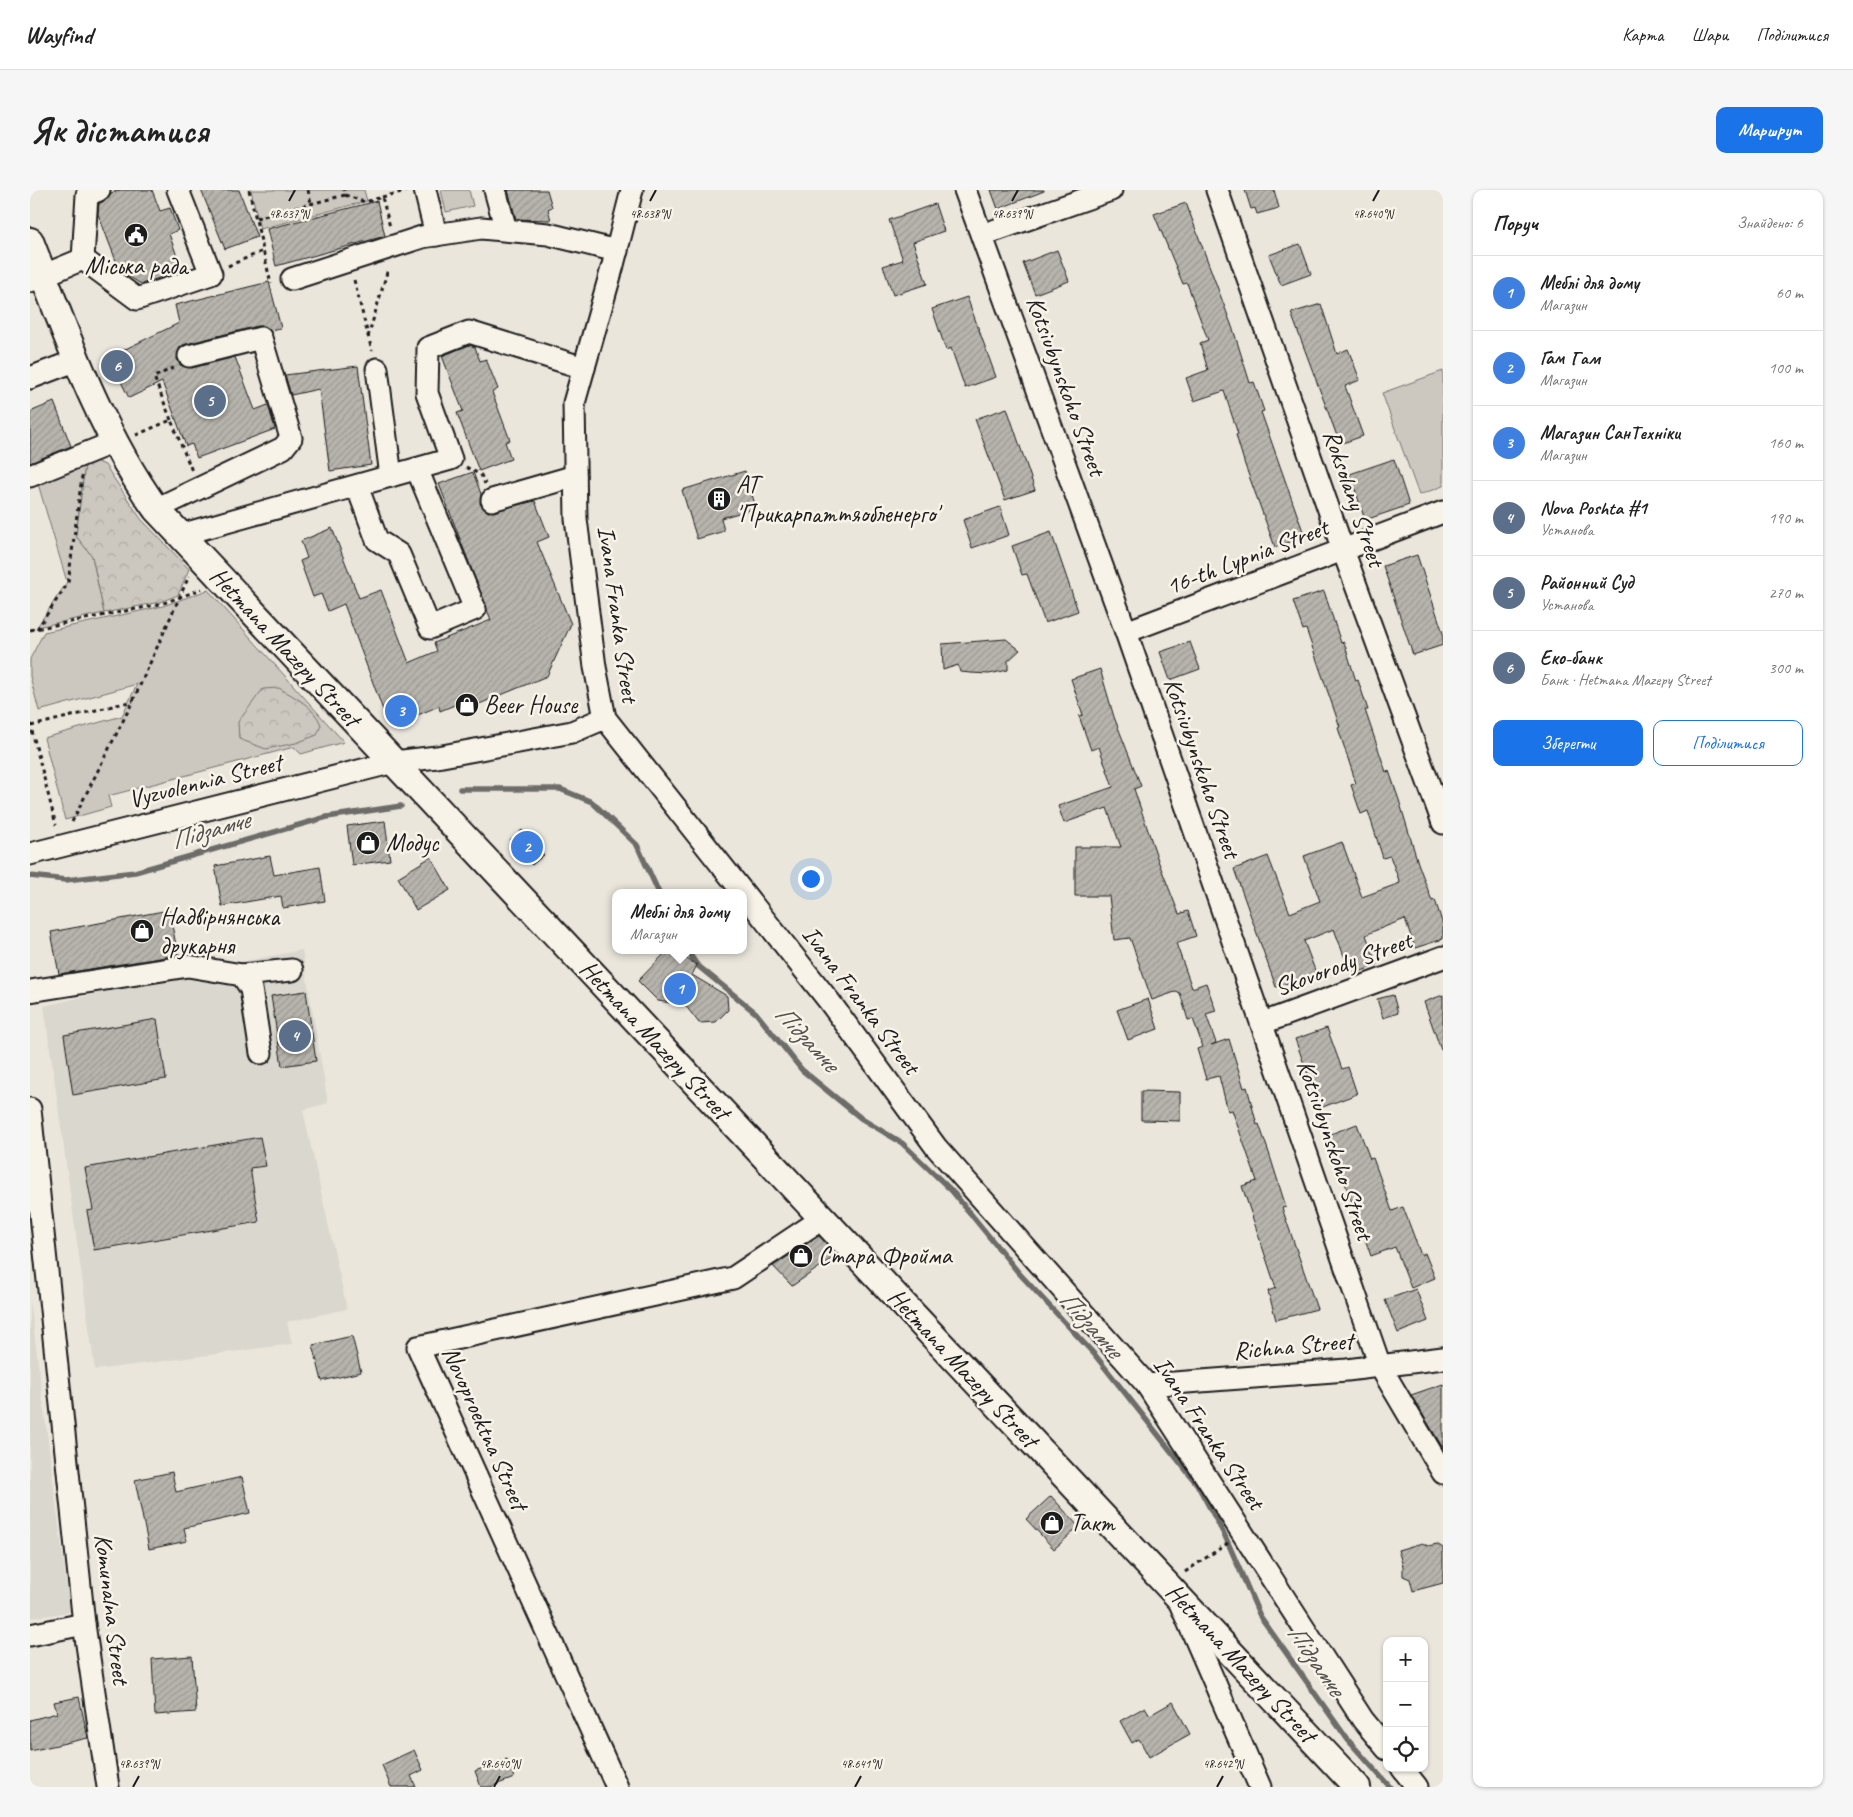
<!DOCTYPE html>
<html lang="uk">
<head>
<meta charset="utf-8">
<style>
	:root { --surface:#fff; --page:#f6f6f6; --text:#222; --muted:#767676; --line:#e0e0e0; --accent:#1a73e8 }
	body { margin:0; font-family:Caveat,sans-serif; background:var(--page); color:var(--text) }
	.controls { position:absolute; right:15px; bottom:15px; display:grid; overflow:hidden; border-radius:10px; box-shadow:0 1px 4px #0004 }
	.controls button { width:45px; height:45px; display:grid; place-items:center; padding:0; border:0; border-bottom:1px solid var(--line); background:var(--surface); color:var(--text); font:25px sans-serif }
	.you { position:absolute; left:780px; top:688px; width:18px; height:18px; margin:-12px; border:4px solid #fff; border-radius:50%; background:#1a73e8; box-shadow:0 0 0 8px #1a73e833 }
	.badge { display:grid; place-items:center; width:32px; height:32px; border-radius:50%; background:var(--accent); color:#fff; font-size:16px; font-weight:700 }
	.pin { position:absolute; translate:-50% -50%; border:2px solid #fff; box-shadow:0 1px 5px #0006 }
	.popup { position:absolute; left:582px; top:699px; width:135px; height:65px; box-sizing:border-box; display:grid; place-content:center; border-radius:10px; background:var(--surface); filter:drop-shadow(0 1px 4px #0005); font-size:16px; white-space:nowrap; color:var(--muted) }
	.popup b { font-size:19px; color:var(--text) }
	.popup::after { content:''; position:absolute; left:50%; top:100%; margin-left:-10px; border:10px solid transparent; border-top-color:var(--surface) }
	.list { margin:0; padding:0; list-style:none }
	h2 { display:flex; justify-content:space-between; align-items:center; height:65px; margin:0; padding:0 20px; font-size:21px }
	h2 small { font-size:16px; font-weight:400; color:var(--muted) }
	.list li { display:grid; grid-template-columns:32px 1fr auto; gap:15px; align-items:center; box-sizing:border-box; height:75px; padding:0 20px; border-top:1px solid var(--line) }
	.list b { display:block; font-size:19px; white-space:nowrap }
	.list p { margin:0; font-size:16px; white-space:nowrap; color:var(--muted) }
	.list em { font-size:16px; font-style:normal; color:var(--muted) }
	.actions { display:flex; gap:10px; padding:15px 20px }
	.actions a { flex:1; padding:11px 0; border:1px solid var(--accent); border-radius:10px; text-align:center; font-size:18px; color:var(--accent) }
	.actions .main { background:var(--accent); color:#fff }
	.icon { flex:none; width:28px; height:28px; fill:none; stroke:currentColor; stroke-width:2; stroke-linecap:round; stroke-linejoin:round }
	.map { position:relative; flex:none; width:1413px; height:1597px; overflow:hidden; border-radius:10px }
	header { display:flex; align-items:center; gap:30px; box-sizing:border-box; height:70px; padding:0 25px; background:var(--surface); border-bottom:1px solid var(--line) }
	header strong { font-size:24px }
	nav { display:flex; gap:28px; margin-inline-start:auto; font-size:18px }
	.intro { display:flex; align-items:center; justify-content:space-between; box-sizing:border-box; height:120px; padding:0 30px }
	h1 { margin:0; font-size:35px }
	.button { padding:12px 22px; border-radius:10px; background:var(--accent); color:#fff; font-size:18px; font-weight:700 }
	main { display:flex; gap:30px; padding:0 30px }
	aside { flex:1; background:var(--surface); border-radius:10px; box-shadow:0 1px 4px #0004 }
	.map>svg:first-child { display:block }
	.built { fill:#dad7ce }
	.grass { fill:#ccc8c0; stroke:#74726e }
	.forest { fill:url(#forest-crowns); stroke:#74726e }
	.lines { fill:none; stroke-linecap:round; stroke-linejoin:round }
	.stream { stroke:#6d6c68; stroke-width:5.5 }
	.building { fill:url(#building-hatch); stroke:#1c1c1c }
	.minor-casing { stroke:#1c1c1c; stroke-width:25 }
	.major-casing { stroke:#1c1c1c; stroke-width:30 }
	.path { stroke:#1c1c1c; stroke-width:3; stroke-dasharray:4 4; stroke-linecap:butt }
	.minor { stroke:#f7f3e8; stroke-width:21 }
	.major { stroke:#f7f3e8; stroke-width:26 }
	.ticks { fill:none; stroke:#1c1c1c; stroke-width:2 }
	.labels { text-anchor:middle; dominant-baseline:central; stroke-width:5; stroke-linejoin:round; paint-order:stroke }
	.poi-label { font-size:25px; fill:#1c1c1c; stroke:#f7f3e8; text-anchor:start }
	.street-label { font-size:25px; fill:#1c1c1c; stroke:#f7f3e8 }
	.water-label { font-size:26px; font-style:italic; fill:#52514e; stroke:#f7f3e8 }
	.ticks-label { font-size:12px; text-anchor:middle; fill:#1c1c1c; stroke:#f7f3e8; stroke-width:5; stroke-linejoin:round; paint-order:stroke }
</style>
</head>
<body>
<header>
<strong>Wayfind</strong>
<nav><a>Карта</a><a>Шари</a><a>Поділитися</a></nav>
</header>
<div class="intro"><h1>Як дістатися</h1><a class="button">Маршрут</a></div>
<main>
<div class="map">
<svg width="1413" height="1597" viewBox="0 0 1413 1597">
	<defs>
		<pattern id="forest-crowns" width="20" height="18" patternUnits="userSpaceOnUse" patternTransform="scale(1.25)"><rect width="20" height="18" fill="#ccc8c0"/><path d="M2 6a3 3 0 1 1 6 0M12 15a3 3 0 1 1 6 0" fill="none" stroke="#afaba4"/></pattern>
		<pattern id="building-hatch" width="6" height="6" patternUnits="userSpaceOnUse" patternTransform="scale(1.25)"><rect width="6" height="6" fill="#b6b4ac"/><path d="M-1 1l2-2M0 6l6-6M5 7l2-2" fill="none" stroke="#9c9a93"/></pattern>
	</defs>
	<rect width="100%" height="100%" fill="#eae6dc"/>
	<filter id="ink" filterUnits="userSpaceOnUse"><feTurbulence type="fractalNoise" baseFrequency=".02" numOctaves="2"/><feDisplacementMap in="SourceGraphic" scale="10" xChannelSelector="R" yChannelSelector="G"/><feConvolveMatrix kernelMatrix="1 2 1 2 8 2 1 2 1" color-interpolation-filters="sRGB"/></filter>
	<g filter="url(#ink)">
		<g class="built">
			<polygon points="272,760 298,913 273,920 317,1119 257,1132 262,1154 65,1180 14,816 154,783"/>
			<polygon points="0,1110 40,1422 0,1428"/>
		</g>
		<g class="grass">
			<polygon points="221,0 334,0 337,11 230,39"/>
			<polygon points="411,0 439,0 443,16 416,22"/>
			<polygon points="1413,181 1413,296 1389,305 1352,203"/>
			<polygon points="56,267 46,346 62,366 74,423 7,437 37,392 6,287"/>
			<polygon points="178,400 314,552 271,564 264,557 78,606 81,617 35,630 14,548 92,526 107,494 9,521 0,486 0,469 14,442 133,416"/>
		</g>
		<g class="forest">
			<polygon points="56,267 75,275 111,329 159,379 148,405 130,412 74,423 62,366 46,346"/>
			<path d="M249,498C266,508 284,516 291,535L287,545L266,553L236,559L209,549L208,532L233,499Z"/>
		</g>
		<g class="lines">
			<g class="stream">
				<polyline points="430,599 530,599 562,612 607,655 629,703"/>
				<polyline points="0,686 36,690 105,682 297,627 371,616"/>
				<polyline points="657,760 667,775 726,823 772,880 832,929 872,953 922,1001 988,1082 1065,1165 1167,1294 1195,1346 1230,1426 1318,1550 1360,1597"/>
			</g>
		</g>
		<g class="building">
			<polygon points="89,0 122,0 130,21 140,18 148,40 139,44 151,77 137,82 138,85 111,94 90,81 68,24 69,14 79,8 81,3"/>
			<polygon points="171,0 209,0 227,47 195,59"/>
			<polygon points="478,0 517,0 522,17 518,19 521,30 486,29"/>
			<polygon points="961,0 1014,0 1014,1 968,19"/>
			<polygon points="1215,0 1244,0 1249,18 1227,24 1225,18 1221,19"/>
			<polygon points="347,11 355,46 246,76 237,39"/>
			<polygon points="1156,13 1204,142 1220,193 1224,192 1234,221 1231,222 1275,347 1245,357 1215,275 1206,245 1208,244 1194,201 1164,211 1156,188 1178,180 1170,153 1178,150 1157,93 1153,94 1124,24"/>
			<polygon points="905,14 914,41 883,52 897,94 863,105 853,76 873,70 859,30"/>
			<polygon points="1270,54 1281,84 1251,95 1239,65"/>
			<polygon points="1027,60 1039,91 1005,104 993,73"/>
			<polygon points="239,92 251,138 240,140 235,136 228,136 156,154 150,157 147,169 150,175 162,178 205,167 225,220 238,215 245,239 167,268 162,254 156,256 132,192 99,208 79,167 149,133 145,115"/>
			<polygon points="937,107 966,187 935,198 921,158 916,160 902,119"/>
			<polygon points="1291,114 1307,164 1318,159 1330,190 1315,196 1333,246 1310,254 1261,123"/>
			<polygon points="439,155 445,157 450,171 456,169 468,199 462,202 480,250 475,252 481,269 449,281 427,223 433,221 412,166"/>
			<polygon points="328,176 341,275 300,281 289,199 261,205 255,185"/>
			<polygon points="24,212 41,256 0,273 0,222"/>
			<polygon points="977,218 1005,300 975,310 945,229"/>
			<polygon points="1364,269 1379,315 1335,330 1320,284"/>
			<polygon points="715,281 726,318 691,328 694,341 667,349 652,300"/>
			<polygon points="443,282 451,304 450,314 458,322 505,311 519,347 507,352 541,434 517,486 442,517 439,509 410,521 409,516 376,530 369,513 353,520 314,414 298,421 291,404 283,407 270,371 277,368 271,351 302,338 329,408 351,400 379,473 407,461 404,453 461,430 409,294"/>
			<polygon points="970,317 979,345 942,358 933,330"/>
			<polygon points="1021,342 1048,421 1015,433 997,384 992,385 982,356"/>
			<polygon points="1387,365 1413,443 1413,455 1383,465 1353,376"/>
			<polygon points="1294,401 1311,453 1314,452 1326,491 1328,490 1338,520 1335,520 1356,582 1359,581 1369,610 1388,673 1402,711 1405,710 1413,735 1413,749 1385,758 1375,729 1344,741 1336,745 1347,775 1321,785 1304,739 1274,751 1286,783 1246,797 1204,679 1238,666 1260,723 1290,711 1274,666 1312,652 1332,707 1370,693 1360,666 1353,668 1338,621 1331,624 1321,595 1326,593 1308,538 1310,537 1276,439 1273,440 1263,411"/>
			<polygon points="976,449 990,460 978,471 978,480 959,484 941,483 930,482 928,475 913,480 912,454"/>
			<polygon points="1160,452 1170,479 1140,490 1130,462"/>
			<polygon points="1070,479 1084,527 1111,596 1104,599 1129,673 1149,724 1158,721 1166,746 1146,753 1162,798 1176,793 1186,821 1176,824 1186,853 1181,855 1199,849 1214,898 1217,897 1227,935 1229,934 1239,963 1256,1017 1252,1018 1287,1119 1246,1130 1238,1101 1246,1098 1212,996 1227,991 1202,920 1198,921 1189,886 1176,889 1167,859 1173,857 1163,829 1158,830 1150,803 1145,802 1122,810 1100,748 1084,750 1079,706 1045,706 1045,657 1091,657 1077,618 1034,633 1028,616 1083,597 1069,557 1061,560 1049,526 1053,525 1041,489"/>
			<polygon points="355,631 360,670 322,675 317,636"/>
			<polygon points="492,640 514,665 502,675 480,650"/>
			<polygon points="240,666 244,685 290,677 295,711 253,718 251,706 192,716 185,676"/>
			<polygon points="401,667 420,700 386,720 368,687"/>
			<polygon points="139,720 148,765 29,784 21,742"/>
			<polygon points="638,760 642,760 667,775 662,785 697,806 698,820 686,832 669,833 655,815 628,811 608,791"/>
			<polygon points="276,801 286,871 252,876 241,806"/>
			<polygon points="1363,805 1368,823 1353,828 1347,809"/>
			<polygon points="1413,805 1413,860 1411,860 1394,812"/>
			<polygon points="1118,809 1128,839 1098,850 1087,820"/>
			<polygon points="127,829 136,889 43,905 34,845"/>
			<polygon points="1297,838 1312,879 1318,877 1327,904 1290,918 1265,849"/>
			<polygon points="1111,901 1150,902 1150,931 1111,930"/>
			<polygon points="1327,934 1340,969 1343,968 1362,1021 1373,1017 1391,1065 1395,1063 1405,1088 1381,1098 1365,1057 1341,1066 1298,945"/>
			<polygon points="230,947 236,976 220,978 229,1032 64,1060 57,1021 63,1020 55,978"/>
			<polygon points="789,1046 807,1065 762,1096 743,1076"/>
			<polygon points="1386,1099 1398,1131 1368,1143 1355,1110"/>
			<polygon points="322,1146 331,1182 292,1191 283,1155"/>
			<polygon points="1413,1194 1413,1258 1381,1205"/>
			<polygon points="142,1282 146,1302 212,1287 220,1323 154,1338 157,1351 119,1359 105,1290"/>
			<polygon points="1021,1306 1049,1337 1024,1359 996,1329"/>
			<polygon points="1392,1353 1398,1356 1407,1354 1413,1358 1413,1393 1383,1401 1380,1389 1373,1386 1373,1376 1368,1360"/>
			<polygon points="162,1466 166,1522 125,1525 122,1469"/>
			<polygon points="49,1507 58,1548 0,1561 0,1530 27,1523 24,1512"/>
			<polygon points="1143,1512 1160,1544 1119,1567 1109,1549 1102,1553 1090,1531 1115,1517 1120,1525"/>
			<polygon points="384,1560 393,1580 381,1586 386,1597 361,1597 352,1575"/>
			<polygon points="477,1569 484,1588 460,1597 451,1597 445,1581"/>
		</g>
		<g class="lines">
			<g class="minor-casing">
				<g id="minor">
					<polyline points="395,0 406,45"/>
					<polyline points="465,0 476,40"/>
					<polyline points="602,0 583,75 544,213 546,329 565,477 575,528 799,811 906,957 1117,1195 1333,1530 1357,1559"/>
					<polyline points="935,0 1096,442 1350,1176 1413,1283"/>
					<polyline points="1187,0 1313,360 1413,633"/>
					<polyline points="952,45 1081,0"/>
					<polyline points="53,69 107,109 181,84 148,0"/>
					<polyline points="53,69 57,5 69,0"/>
					<polyline points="262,89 392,47 451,38 518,44 587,61"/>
					<polyline points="0,91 53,69"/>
					<polyline points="347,179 361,286"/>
					<polyline points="0,188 47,170"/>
					<polyline points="0,286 84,252"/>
					<polyline points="327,296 347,350 369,364 400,438 445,419 387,279"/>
					<polyline points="462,310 545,286"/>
					<polyline points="126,319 253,258 261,248 231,148 159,166"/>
					<polyline points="150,345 421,269 397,203 398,158 439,142 554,178"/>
					<polyline points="1096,442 1413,322"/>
					<polyline points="0,664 364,572 407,567 542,542 575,528"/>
					<polyline points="212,785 262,780"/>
					<polyline points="0,801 158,776 212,785 221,799 231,863"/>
					<polyline points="1233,833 1413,767"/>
					<polyline points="0,919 54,1434 78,1597"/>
					<polyline points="1117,1195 1317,1180 1413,1168"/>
					<polyline points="1150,1413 1230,1597"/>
					<polyline points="0,1445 54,1434"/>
					<polyline points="1372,1578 1387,1597"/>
					<polyline points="587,1597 388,1157 703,1088 793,1028"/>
				</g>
			</g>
			<g class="major-casing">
				<path id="major" d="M0,51C36,143 68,238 126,319L1327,1597"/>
			</g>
			<g class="path">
				<polyline points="219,0 241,94"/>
				<polyline points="278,0 281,13"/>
				<polyline points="315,5 335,12 352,7 360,37"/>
				<polyline points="352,7 376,1"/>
				<polyline points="226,28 315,5 314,0"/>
				<polyline points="198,76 233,61"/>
				<polyline points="324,90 342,161"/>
				<polyline points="338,147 358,79"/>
				<polyline points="141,230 124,187 145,177"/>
				<polyline points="106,245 141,230 162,281"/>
				<polyline points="436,277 451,285 455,294"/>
				<polyline points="7,439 38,393 52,286"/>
				<polyline points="0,440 131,414 172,399"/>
				<polyline points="0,533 26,635"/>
				<polyline points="1,536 103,511"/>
				<polyline points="42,632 103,511 159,386"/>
				<polyline points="1155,1382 1198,1353"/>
			</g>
			<use href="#minor" class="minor"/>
			<use href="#major" class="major"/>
		</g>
	</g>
	<path class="ticks" d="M259,11L265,0M620,11L626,0M982,11L988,0M1343,11L1349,0M103,1597L109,1586M464,1597L470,1586M825,1597L831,1586M1187,1597L1193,1586"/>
	<defs>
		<g id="civic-disc" transform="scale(1.25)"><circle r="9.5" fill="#1c1c1c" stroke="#f7f3e8"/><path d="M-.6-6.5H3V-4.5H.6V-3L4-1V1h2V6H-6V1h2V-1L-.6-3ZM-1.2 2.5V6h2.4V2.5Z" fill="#fff"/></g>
		<g id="building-disc" transform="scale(1.25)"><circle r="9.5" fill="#1c1c1c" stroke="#f7f3e8"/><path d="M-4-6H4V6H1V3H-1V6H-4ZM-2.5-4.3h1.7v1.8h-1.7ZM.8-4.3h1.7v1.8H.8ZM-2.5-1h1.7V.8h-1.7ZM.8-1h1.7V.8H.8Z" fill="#fff"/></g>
		<g id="shop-disc" transform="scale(1.25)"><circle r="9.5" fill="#1c1c1c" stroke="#f7f3e8"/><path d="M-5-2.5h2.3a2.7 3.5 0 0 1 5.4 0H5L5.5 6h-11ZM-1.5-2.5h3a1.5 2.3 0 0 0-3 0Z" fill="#fff"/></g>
	</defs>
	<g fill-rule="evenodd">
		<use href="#civic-disc" x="106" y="45"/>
		<use href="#building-disc" x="689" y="309"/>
		<use href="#shop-disc" x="437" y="515"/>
		<use href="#shop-disc" x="338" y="653"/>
		<use href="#shop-disc" x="112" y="741"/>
		<use href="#shop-disc" x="771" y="1066"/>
		<use href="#shop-disc" x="1022" y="1333"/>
	</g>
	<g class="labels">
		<g class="poi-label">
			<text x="106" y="76" text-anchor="middle">Міська рада</text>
			<text x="706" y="295">АТ<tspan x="706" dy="29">'Прикарпаттяобленерго'</tspan></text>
			<text x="454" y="515">Beer House</text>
			<text x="356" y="653">Модус</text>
			<text x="130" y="727">Надвірнянська<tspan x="130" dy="29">друкарня</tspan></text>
			<text x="788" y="1066">Стара Фройма</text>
			<text x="1040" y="1333">Такт</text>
		</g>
		<g class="street-label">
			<text transform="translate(1036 196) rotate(70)">Kotsiubynskoho Street</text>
			<text transform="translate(1324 308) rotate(71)">Roksolany Street</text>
			<text transform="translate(1217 367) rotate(-21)">16-th Lypnia Street</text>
			<text transform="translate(588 424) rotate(82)">Ivana Franka Street</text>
			<text transform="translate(255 457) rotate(47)">Hetmana Mazepy Street</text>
			<text transform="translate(1172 578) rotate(71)">Kotsiubynskoho Street</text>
			<text transform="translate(175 591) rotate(-14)">Vyzvolennia Street</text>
			<text transform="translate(1313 774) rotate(-20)">Skovorody Street</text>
			<text transform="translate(831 810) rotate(53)">Ivana Franka Street</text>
			<text transform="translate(625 850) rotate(47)">Hetmana Mazepy Street</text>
			<text transform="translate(1305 960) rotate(71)">Kotsiubynskoho Street</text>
			<text transform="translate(1263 1156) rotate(-5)">Richna Street</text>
			<text transform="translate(933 1178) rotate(47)">Hetmana Mazepy Street</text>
			<text transform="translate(455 1238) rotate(66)">Novoproektna Street</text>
			<text transform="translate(1179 1243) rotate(56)">Ivana Franka Street</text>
			<text transform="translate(82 1419) rotate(83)">Komunalna Street</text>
			<text transform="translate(1211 1473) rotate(47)">Hetmana Mazepy Street</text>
		</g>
		<g class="water-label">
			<text transform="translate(180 640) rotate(-16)">Підзамче</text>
			<text transform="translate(777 848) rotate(47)">Підзамче</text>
			<text transform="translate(1061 1134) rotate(48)">Підзамче</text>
			<text transform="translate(1286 1470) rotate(55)">Підзамче</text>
		</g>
	</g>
	<g class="ticks-label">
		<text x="259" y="28">48.637°N</text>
		<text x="620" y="28">48.638°N</text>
		<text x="982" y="28">48.639°N</text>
		<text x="1343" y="28">48.640°N</text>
		<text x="109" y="1578">48.639°N</text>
		<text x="470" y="1578">48.640°N</text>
		<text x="831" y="1578">48.641°N</text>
		<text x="1193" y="1578">48.642°N</text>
	</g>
</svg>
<div class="controls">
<button>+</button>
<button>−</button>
<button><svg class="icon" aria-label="locate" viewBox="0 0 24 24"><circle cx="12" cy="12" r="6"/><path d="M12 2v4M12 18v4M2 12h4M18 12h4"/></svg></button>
</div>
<div class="you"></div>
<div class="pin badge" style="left:650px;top:799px;background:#3f7fe0">1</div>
<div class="popup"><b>Меблі для дому</b>Магазин</div>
<div class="pin badge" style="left:497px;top:657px;background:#3f7fe0">2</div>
<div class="pin badge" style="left:371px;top:521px;background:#3f7fe0">3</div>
<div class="pin badge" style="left:265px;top:846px;background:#5c6f8a">4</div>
<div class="pin badge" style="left:180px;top:211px;background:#5c6f8a">5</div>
<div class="pin badge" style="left:87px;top:176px;background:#5c6f8a">6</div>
</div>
<aside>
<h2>Поруч<small>Знайдено: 6</small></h2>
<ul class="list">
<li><span class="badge" style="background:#3f7fe0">1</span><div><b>Меблі для дому</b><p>Магазин</p></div><em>60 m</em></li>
<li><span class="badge" style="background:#3f7fe0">2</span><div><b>Гам Гам</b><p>Магазин</p></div><em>100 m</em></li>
<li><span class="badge" style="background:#3f7fe0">3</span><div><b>Магазин СанТехніки</b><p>Магазин</p></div><em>160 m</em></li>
<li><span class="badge" style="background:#5c6f8a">4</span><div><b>Nova Poshta #1</b><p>Установа</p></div><em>190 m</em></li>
<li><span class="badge" style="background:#5c6f8a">5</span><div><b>Районний Суд</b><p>Установа</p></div><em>270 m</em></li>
<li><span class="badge" style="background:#5c6f8a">6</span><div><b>Еко-банк</b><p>Банк · Hetmana Mazepy Street</p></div><em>300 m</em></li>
</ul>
<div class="actions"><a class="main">Зберегти</a><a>Поділитися</a></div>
</aside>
</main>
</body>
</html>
